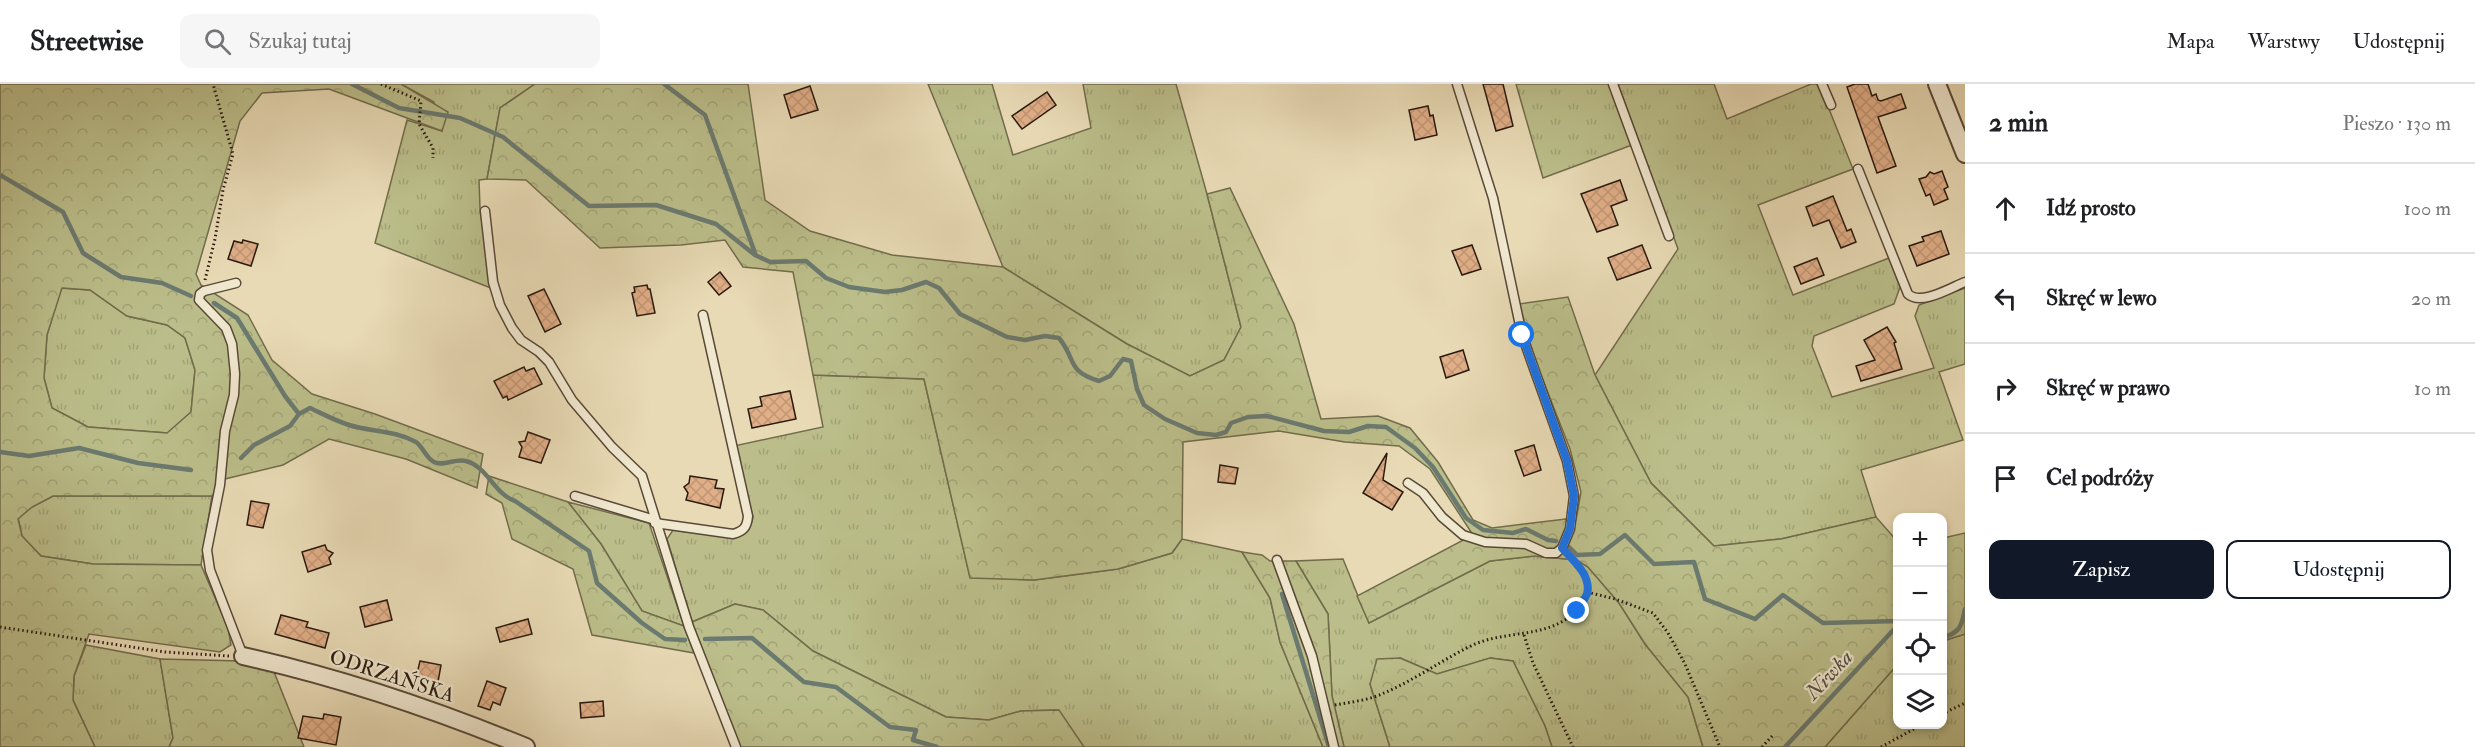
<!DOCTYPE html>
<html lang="pl">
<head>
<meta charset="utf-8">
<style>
	:root { --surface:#fff; --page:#f6f6f6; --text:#202124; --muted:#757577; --line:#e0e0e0; --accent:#111827 }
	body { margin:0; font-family:"IM FELL Double Pica",serif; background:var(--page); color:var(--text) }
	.controls { position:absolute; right:18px; bottom:18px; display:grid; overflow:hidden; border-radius:12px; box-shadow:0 3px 9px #0003 }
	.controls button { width:54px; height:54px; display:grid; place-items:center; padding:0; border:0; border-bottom:2px solid var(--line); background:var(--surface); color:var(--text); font:30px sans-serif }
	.stop { position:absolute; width:18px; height:18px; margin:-14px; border:4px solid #1a73e8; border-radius:50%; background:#fff }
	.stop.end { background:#1a73e8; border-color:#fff; box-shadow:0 2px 6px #0008 }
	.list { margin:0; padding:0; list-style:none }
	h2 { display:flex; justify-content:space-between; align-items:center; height:78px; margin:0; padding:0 24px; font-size:26px }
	h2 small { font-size:20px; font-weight:400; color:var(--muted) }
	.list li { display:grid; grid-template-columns:39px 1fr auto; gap:18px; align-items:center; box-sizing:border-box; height:90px; padding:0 24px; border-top:2px solid var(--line) }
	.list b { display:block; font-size:22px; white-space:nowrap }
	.list em { font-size:20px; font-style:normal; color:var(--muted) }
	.actions { display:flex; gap:12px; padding:18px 24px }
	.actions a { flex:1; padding:14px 0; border:2px solid var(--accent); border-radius:12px; text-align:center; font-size:21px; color:var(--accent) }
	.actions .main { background:var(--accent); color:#fff }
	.icon { flex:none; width:33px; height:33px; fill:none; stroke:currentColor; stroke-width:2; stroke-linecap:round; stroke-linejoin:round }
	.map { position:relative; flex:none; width:1965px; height:663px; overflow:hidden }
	header { display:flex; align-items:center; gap:36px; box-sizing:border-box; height:84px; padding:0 30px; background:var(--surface); border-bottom:2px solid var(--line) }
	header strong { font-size:28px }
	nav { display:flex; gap:33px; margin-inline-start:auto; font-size:21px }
	.search { width:420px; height:54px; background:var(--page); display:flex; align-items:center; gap:15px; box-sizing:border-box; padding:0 21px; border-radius:12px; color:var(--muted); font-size:22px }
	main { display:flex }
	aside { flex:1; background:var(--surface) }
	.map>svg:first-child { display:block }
	.grass { fill:url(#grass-tufts); stroke:#726c4c; stroke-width:1.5 }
	.forest { fill:url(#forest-crowns); stroke:#726c4c; stroke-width:1.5; fill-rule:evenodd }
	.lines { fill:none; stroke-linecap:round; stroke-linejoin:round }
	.stream { stroke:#6b7a70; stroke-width:4.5 }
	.building { fill:url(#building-cross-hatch); stroke:#29190f; stroke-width:1.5 }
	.service-casing { stroke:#594938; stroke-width:11 }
	.minor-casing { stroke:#594938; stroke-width:20 }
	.path { stroke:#29190f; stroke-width:3; stroke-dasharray:1.5 3; stroke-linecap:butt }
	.service { stroke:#f0e7cf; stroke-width:8 }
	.minor { stroke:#f0e7cf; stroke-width:16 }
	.route { stroke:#1a73e8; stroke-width:8 }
	.labels { text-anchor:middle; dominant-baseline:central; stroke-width:4.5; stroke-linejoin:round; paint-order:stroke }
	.street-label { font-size:20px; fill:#29190f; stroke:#f0e7cf }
	.water-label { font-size:21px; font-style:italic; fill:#505147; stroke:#f0e7cf }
</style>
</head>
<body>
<header>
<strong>Streetwise</strong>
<div class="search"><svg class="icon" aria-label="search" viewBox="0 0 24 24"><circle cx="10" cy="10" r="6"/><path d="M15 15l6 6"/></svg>Szukaj tutaj</div>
<nav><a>Mapa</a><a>Warstwy</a><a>Udostępnij</a></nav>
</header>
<main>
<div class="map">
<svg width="1965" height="663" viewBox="0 0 1965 663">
	<defs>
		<pattern id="grass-tufts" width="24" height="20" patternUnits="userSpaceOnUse" patternTransform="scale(1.5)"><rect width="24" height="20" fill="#bbbe8a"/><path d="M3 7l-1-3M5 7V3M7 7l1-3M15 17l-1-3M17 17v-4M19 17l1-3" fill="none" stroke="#a1a376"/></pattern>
		<pattern id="forest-crowns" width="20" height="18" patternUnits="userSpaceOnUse" patternTransform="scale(1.5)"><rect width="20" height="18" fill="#bbbe8a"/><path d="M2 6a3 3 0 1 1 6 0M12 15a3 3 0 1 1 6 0" fill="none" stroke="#a1a376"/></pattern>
		<pattern id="building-cross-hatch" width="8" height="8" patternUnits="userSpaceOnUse" patternTransform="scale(1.5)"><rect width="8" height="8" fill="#e0ae87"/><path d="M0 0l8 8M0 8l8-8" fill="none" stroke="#c09573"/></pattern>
	</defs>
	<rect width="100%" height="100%" fill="#e8dab5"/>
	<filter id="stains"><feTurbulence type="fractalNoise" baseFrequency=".00333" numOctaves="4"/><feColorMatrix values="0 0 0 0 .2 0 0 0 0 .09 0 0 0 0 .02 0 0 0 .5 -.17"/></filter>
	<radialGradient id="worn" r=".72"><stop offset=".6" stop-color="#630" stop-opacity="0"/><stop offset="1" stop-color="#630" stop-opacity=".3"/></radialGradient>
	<g class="grass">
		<polygon points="401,0 535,0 500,24 487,95 479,96 480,124 491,204 375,159 407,36 442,47 434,18"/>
		<polygon points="928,0 992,0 1013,71 1091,44 1083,0 1176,0 1207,110 1241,243 1224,276 1190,292 1127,260 1003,183"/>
		<polygon points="1516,0 1610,0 1632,61 1543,94"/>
		<polygon points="1618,0 1714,0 1727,35 1811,0 1819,0 1853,85 1758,121 1793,211 1889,174 1900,203 1894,220 1814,252 1812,262 1832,313 1934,284 1915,232 1919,221 1965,204 1965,280 1939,288 1963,356 1861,386 1876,433 1781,455 1714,462 1651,399 1595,291 1678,165"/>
		<polygon points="61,204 90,206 127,232 167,241 185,254 195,286 191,328 168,349 88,343 52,324 44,294 47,251"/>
		<path d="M813,291L924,295L970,493L1034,496L1118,485L1172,469L1182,455L1242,468L1270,514L1280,558L1323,663H1084L1058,626L1021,627L989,636L946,633L813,567L763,526L735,520L692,538L667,455L673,446L735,454C746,450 751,445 753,433L734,362L823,343Z"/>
		<polygon points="53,412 212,412 201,481 93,480 41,472 22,452 18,434 32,423"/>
		<polygon points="568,418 649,439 684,542 642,527 601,460"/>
		<polygon points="1534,472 1577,476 1588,483 1619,519 1645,560 1688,613 1703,663 1552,663 1545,642 1513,577 1491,574 1437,590 1400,574 1370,600 1390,663 1344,663 1332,612 1328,530 1296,477 1343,475 1369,539 1490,477"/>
		<polygon points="1965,550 1965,663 1825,663 1897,581 1898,640 1942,640 1943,557"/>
		<polygon points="86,561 160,575 173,654 169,663 95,663 73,616 74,592"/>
	</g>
	<g class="forest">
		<path d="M0,0H401L448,28L442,47L329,5L262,9L240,37L196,190L201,201L248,231L272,276L312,310L375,330L483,370L477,404L406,375L329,355L283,381L225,395L212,412H53L32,423L18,435L22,452L41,472L93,480L201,481L228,544L231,561L220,568L89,550L74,592L73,616L95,663H0ZM62,204L90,206L127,232L167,241L185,254L195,286L191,328L167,349L88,343L52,324L44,294L47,251Z"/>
		<polygon points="535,0 748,0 765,116 810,147 892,171 1003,183 1127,260 1190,292 1224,276 1241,243 1207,110 1230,104 1294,240 1321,335 1378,332 1410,344 1438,378 1473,436 1492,444 1566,435 1576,436 1581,408 1570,365 1535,276 1519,220 1568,213 1595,291 1651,399 1714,462 1781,455 1876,433 1897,457 1897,581 1825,663 1703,663 1688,613 1645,560 1619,519 1588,483 1577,476 1534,472 1490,477 1369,539 1357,512 1473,451 1430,385 1399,362 1345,358 1279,347 1183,358 1182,455 1172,469 1118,485 1034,496 970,494 924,295 813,291 793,188 743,183 725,156 681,161 600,164 526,96 487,95 500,24"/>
		<polygon points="489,392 568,418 601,460 642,527 684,542 694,569 592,551 573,485 512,455 502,419 486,410"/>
		<polygon points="1965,449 1965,550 1943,557 1943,454"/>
		<polygon points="1242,468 1262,471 1270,477 1296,477 1328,530 1332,612 1344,663 1323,663 1280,558 1270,514"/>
		<polygon points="735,520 763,526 813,567 946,633 989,636 1021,627 1059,626 1084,663 740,663 692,538"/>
		<polygon points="1400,574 1437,590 1490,574 1513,577 1545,642 1552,663 1390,663 1370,600 1377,575"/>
		<polygon points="160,575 242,577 272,583 304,663 169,663 173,654"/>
	</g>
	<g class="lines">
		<g class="stream">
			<path d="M352,0L399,24L460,34L503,53L589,122L656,121L716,140L755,171L770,178L806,177L826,194L849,203L885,208L902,206L926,198L939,204L960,230L1007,253L1025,256L1045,252L1059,254C1077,276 1066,287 1099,297L1110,292L1123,275L1131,277L1137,305L1144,321L1165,335L1197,349L1216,351L1226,348L1231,339L1248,333L1267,332L1324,347L1349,348L1368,342L1386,343L1415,364L1433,383L1466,434L1483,446L1513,449L1526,445L1548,456L1556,457"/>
			<polyline points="664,0 705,31 755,169"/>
			<polyline points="0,91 63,128 83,169 121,193 162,199 191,212"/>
			<polyline points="214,219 237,234 285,312 299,330"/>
			<polyline points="0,368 29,372 79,364 138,379 191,386"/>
			<path d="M241,374L254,361L290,342L299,330L310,324C323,330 336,337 349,341C371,348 394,346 416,358C423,363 426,374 434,378C443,383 455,374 466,377C488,383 494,410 515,417L589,467L597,499L642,539L665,555L685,556"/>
			<polyline points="1569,463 1577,471 1600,470 1625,451 1654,480 1694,478 1705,515 1755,535 1783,511 1823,539 1898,537"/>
			<polyline points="1282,510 1329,663"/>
			<path d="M1942,553C1960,550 1962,541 1965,525"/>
			<polyline points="705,555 752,554 804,598 836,603 890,643 916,646 913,656 937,663"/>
			<polyline points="1785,663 1898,541"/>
		</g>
	</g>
	<g class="building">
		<polygon points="1483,0 1503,0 1513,42 1496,47"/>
		<polygon points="1855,0 1868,0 1872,12 1876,10 1878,16 1881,17 1901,10 1906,24 1878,33 1896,82 1877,89 1847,3"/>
		<polygon points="810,2 818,26 791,34 784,11"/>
		<polygon points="1047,8 1056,21 1022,45 1012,32"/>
		<polygon points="1428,22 1430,32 1433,31 1437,51 1415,56 1409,26"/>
		<polygon points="1942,87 1948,103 1944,105 1948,115 1934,121 1930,110 1926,112 1919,95 1926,93 1930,88 1934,90"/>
		<polygon points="1620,96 1627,116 1611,122 1618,141 1597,148 1581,110"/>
		<polygon points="1833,112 1847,147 1851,145 1856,158 1841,164 1829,136 1813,142 1806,123"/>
		<polygon points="1941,147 1949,170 1917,182 1909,162 1924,157 1922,153"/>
		<polygon points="243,156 258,160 251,182 228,175 234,157 242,159"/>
		<polygon points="1472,161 1481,185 1462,191 1452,167"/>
		<polygon points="1642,161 1651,184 1617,196 1608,174"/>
		<polygon points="1817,174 1824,191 1801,200 1794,183"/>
		<polygon points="720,188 731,202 719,211 708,198"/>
		<polygon points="647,201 648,205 650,205 655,229 637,232 632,209 635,208 634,203"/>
		<polygon points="544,205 561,240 545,248 528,212"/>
		<polygon points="1887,243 1896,258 1894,259 1902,285 1861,297 1856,282 1875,276 1864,256"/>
		<polygon points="1463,266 1469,286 1446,294 1440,273"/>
		<polygon points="524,283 526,287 534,284 542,300 508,316 507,312 503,314 494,297"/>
		<polygon points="790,307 796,335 752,344 748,325 762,322 760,313"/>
		<polygon points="528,348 550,356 541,379 519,373 522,363 519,358 525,357"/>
		<polygon points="1534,361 1541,386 1524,392 1515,367"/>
		<polygon points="1387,369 1383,396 1403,408 1392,426 1363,409"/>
		<polygon points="1220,381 1238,384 1235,400 1218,398"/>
		<polygon points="690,392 717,396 715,404 724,405 720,424 686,416 688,409 684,403 689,399"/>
		<polygon points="251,417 269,420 263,444 247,441"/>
		<polygon points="325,461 327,466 333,469 329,474 331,480 308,488 302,468"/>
		<polygon points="387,516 392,536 365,543 360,523"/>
		<polygon points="281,531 308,538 306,543 329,549 325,564 275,550"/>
		<polygon points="528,535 532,550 500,558 496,544"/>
		<polygon points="420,577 441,581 438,598 416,594"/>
		<polygon points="487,597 506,604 500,621 493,618 490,626 478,622"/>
		<polygon points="603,617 604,632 581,634 580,619"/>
		<polygon points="324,630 341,633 336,661 298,654 303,632 323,635"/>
	</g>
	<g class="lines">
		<g class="service-casing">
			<g id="service">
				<polyline points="1613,0 1669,152"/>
				<polyline points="1822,0 1831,21"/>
				<path d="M1858,85L1908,210C1921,222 1950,204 1965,198"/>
				<polyline points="485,127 493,198 500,221 512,244 521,256 539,268 549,278 572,316 612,363 642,392 689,543 736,663"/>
				<polyline points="236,199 204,207 200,210 199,216 226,244 232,260 235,290 234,311 225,347 220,401 207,466 210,486 243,572"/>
				<polyline points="1408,399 1423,409 1442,433 1463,451 1485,458 1526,460 1546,469 1556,469 1562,464 1570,445 1574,412 1567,377 1522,251 1493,114 1457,0"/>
				<polyline points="575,412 655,436"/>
				<path d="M655,439L733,450C744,447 747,443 748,432L703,231"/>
				<polyline points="1277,476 1312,572 1334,663"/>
			</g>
		</g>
		<g class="minor-casing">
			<g id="minor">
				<polyline points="1937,0 1965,70"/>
				<path d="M243,572C342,594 431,624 526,663"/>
			</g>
		</g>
		<g class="path">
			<polyline points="381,0 421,17 419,40 433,64 433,74"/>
			<polyline points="205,196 215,155 223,106 233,70 213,0"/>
			<polyline points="1587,508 1615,515 1653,529 1668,549 1685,580 1720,663"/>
			<polyline points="0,543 165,568 229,572"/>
			<polyline points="1524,551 1533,579 1573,663"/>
			<path d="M1335,621C1351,618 1370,616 1384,609C1415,596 1443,575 1473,561C1509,544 1561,557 1583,516C1592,499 1581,484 1569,472"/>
			<polyline points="1942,630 1965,619"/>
			<polyline points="1762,663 1773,651"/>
			<polyline points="1881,663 1923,640"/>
		</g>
		<use href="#service" class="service"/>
		<use href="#minor" class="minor"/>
	</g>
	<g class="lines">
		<path class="route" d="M1522,251L1567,377L1574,412L1570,445L1562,464C1573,476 1592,492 1587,510C1585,515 1580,521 1577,527"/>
	</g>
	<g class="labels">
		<g class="street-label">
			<text transform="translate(392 592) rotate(18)">ODRZAŃSKA</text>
		</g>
		<g class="water-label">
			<text transform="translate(1829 591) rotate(-47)">Niwka</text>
		</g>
	</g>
	<rect width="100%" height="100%" filter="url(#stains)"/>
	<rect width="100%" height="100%" fill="url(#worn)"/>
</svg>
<div class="controls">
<button>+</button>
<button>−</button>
<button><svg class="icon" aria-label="locate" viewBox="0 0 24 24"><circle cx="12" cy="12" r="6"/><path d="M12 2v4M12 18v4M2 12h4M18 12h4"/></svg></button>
<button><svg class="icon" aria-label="layers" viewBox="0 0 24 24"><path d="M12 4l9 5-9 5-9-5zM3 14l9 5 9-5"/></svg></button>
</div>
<div class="stop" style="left:1522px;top:251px"></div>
<div class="stop end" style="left:1577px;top:527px"></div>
</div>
<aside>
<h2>2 min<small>Pieszo · 130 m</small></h2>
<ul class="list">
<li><svg class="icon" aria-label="ahead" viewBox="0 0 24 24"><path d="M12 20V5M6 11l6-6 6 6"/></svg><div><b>Idź prosto</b></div><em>100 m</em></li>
<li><svg class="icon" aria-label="left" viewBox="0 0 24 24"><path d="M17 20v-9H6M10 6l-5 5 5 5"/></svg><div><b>Skręć w lewo</b></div><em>20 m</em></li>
<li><svg class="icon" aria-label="right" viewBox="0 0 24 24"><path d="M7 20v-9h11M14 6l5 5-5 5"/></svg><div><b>Skręć w prawo</b></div><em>10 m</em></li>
<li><svg class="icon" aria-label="arrive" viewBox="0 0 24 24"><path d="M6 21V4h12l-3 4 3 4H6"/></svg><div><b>Cel podróży</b></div></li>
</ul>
<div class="actions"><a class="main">Zapisz</a><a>Udostępnij</a></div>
</aside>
</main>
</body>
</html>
